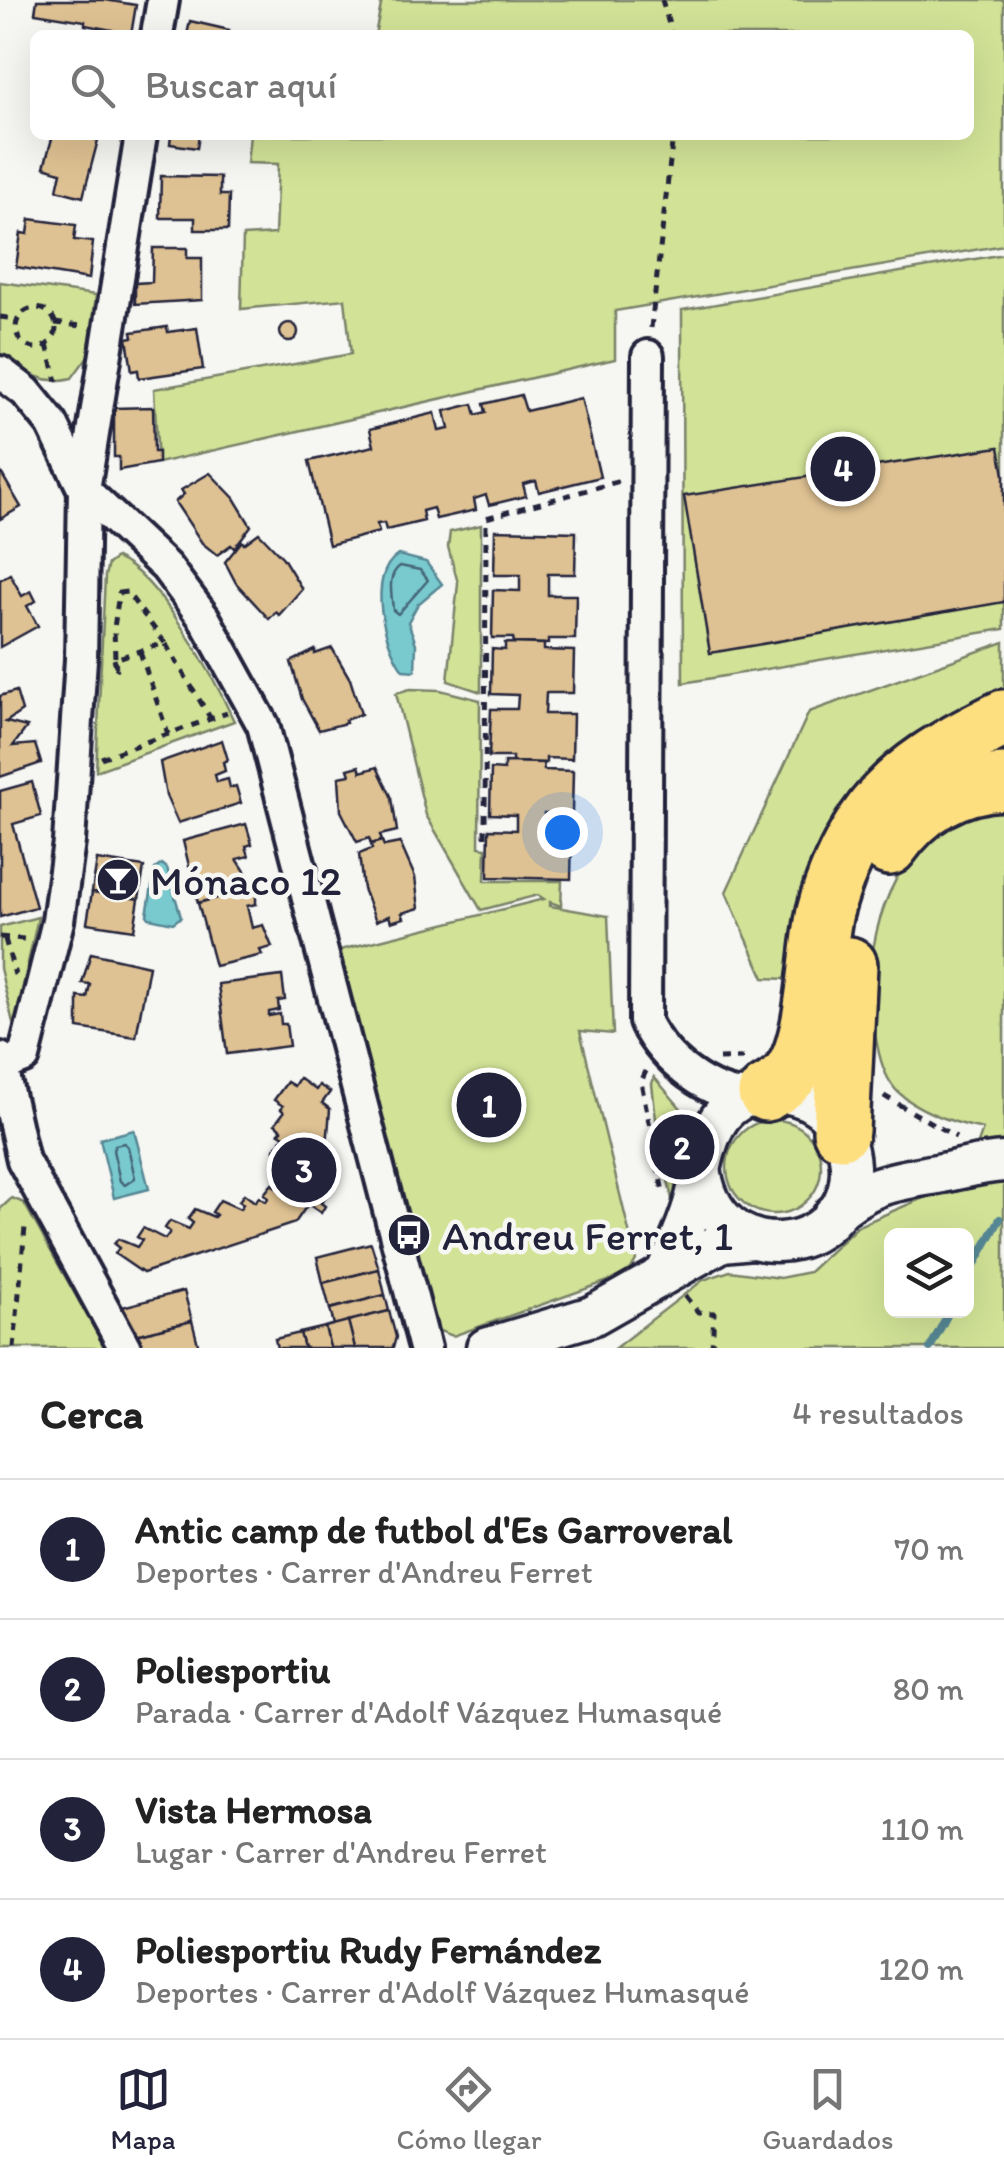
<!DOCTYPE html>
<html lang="es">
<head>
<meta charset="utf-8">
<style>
	:root { --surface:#fff; --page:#f6f6f6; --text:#222; --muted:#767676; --line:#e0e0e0; --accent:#22223b }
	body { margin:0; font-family:Itim,sans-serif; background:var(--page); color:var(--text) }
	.controls { position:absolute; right:30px; bottom:30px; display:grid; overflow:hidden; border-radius:15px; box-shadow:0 10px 40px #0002 }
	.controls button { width:90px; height:90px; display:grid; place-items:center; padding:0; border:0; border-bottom:2px solid var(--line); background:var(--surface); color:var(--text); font:50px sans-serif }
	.you { position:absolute; left:562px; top:832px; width:35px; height:35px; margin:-25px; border:8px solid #fff; border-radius:50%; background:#1a73e8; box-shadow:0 0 0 15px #1a73e833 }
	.badge { display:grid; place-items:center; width:65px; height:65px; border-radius:50%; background:var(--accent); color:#fff; font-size:32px; font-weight:700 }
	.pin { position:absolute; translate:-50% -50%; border:5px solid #fff; box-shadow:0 2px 10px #0006 }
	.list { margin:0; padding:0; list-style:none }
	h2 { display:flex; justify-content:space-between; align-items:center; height:130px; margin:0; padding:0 40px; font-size:42px }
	h2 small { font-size:32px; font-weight:400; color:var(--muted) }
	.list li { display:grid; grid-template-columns:65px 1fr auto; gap:30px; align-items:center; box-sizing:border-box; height:140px; padding:0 40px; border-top:2px solid var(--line) }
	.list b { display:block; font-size:38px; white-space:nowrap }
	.list p { margin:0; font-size:32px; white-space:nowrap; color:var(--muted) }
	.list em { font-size:32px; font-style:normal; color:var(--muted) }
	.icon { flex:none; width:55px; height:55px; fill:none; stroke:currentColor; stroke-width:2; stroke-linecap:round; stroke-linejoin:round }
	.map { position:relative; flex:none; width:1004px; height:1348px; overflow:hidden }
	.search { position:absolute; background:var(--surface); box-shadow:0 10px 40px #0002; left:30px; right:30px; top:30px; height:110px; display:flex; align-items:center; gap:25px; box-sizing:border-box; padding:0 35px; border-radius:15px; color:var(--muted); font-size:38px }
	.sheet { height:690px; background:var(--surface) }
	nav { display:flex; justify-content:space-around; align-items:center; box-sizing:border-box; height:140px; border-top:2px solid var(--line); background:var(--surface); font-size:28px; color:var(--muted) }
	nav a { display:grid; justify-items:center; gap:5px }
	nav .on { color:var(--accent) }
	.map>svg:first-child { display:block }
	.green { fill:#d2e397; stroke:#7a8269; stroke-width:2.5; fill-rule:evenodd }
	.water { fill:#79cacf; stroke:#568794; stroke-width:2.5 }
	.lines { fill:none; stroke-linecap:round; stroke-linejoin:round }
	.shore { stroke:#456576; stroke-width:2.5 }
	.stream { stroke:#568794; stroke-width:8 }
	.building { fill:#dfc293; stroke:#22223b; stroke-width:2.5 }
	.minor-casing { stroke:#22223b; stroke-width:38 }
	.tertiary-casing { stroke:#22223b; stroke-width:45 }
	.motorway-casing { stroke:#22223b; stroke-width:62 }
	.path { stroke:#22223b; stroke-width:5; stroke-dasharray:8 8; stroke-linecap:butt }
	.minor { stroke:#f6f6f2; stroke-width:30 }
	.tertiary { stroke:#f6f6f2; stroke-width:38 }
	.motorway { stroke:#fedf80; stroke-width:55 }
	.labels { text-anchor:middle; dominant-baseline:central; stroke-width:9; stroke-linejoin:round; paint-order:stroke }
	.poi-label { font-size:42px; fill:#22223b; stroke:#f6f6f2; text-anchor:start }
</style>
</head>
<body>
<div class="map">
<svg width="1004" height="1348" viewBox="0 0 1004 1348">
	<rect width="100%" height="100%" fill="#f6f6f2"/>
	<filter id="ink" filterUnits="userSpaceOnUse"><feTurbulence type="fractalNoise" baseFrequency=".01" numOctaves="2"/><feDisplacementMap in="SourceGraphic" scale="20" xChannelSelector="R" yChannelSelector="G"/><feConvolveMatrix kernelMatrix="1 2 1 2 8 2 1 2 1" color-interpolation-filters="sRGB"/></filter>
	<g filter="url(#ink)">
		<g class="green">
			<polygon points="382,0 1004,0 1004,245 615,311 615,359 158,463 154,389 351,354 345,299 241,309 243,236 275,234 278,164 247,163 250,135 969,135 969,35 375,35"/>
			<polygon points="1004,254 1004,629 683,683 682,310"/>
			<path d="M0,282L96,295L88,356L72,378C42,386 24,371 0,355Z"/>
			<polygon points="481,525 481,692 448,681 458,583 448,547 450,532"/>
			<path d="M116,558C159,575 215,679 234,721L96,771L105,576L108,564Z"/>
			<polygon points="1004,642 1004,696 807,899 788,979 764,978 726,892 809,712"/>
			<polygon points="410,689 440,690 480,700 479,847 486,848 485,881 562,881 561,906 550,902 550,906 608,916 613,1034 580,1031 636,1260 628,1274 453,1336 437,1330 340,950 544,899 538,895 481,910 426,815 396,693"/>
			<path d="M1004,806V1348H615L703,1280L730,1271L780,1278L809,1272L858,1226L965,1180L983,1129C954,1123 921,1112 899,1093C886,1081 880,1060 877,1044C860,972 875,890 928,836C932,831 938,822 944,819C959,811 986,810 1004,806ZM892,1236H966V1310H892Z"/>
			<polygon points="38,917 14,1027 0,968 0,927"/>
			<polygon points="654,1077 685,1113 677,1155 684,1157 673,1204 657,1128 652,1084"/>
			<circle cx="774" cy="1167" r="47"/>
			<polygon points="12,1198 24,1203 105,1348 0,1348 0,1209"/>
		</g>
		<g class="water">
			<path d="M398,555L426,562L442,584L418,604L408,622L416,644L415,671L403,670C384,645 366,575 398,555Z"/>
			<polygon points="162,864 167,868 181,917 173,923 149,918 147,915 155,869"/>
			<polygon points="134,1130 149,1189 114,1198 100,1139"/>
		</g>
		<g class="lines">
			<g class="shore">
				<path d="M400,566L420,570L428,580L398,614L393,610C392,595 386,576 400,566Z"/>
				<polygon points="124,1143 128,1147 135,1178 125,1185 120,1181 113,1150 115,1145"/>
			</g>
			<g class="stream">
				<polyline points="966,1280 1000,1219"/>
				<polyline points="930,1348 950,1310"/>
			</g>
		</g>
		<g class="building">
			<polygon points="37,0 105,0 136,5 131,35 111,35 112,30 85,25 85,21 35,13"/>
			<polygon points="190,21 229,30 227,35 187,35"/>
			<polygon points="53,135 79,135 98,140 83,197 57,190 61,172 44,167"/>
			<polygon points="171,135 199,135 197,148 170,144"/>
			<polygon points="161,176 220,177 220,195 229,195 228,230 195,230 195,218 160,218"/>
			<polygon points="30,219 76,225 74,240 93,242 89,279 16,267 21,233 28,234"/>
			<polygon points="153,248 187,248 187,258 202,258 202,300 135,304 135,283 152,282"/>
			<circle cx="289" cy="332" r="9"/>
			<polygon points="167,327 168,332 197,328 203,369 139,378 138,370 132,371 127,338 133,337 132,332"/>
			<polygon points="521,395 526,411 581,398 600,477 539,492 536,481 523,484 526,496 489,505 486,495 474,499 476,510 436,519 433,508 422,511 424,521 386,530 384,523 377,524 379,532 329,545 309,461 374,446 370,429 435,413 439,431 449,429 445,411 473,404 476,415 486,412 484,404"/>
			<polygon points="153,407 154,452 158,452 158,463 119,470 119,457 114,457 114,408"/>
			<polygon points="999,447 1004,475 1004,602 710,653 684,496"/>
			<polygon points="0,471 21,507 0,519"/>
			<polygon points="210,473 234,498 251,526 234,548 231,545 217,555 202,543 175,502 184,494 181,490"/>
			<polygon points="495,530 576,532 575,574 548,574 548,595 576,595 575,639 548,639 548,644 514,643 513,638 492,638 493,590 520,591 520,575 494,575"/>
			<polygon points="259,533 283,558 302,589 279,615 276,612 269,619 236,583 225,562 242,541 244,544"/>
			<polygon points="10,574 22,596 31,591 36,601 27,606 38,626 0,647 0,580"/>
			<polygon points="505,643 544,644 544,650 574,651 573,693 546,693 545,714 573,714 572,759 546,758 546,763 512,762 512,757 489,757 491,709 517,709 518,695 491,694 492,649 505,650"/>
			<polygon points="332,648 350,679 361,714 345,720 346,723 319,730 302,699 291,662 315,650 315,654"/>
			<polygon points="16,691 22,711 6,722 27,727 13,746 35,744 41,763 0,777 0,696"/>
			<polygon points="222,740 228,760 223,762 225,771 215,775 217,782 228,779 230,788 236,786 241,803 178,823 166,796 160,762"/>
			<polygon points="504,762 543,763 544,770 573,771 572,813 544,813 544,834 572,834 571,879 488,877 489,829 516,830 516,815 490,814 491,769 504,770"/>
			<polygon points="359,766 361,772 377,767 392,798 397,831 380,835 382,841 371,844 369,838 357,842 341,811 339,777 350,775 348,769"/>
			<polygon points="32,782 41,816 13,824 36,907 0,917 0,791"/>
			<polygon points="246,824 252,844 246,846 249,856 237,859 256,888 198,903 183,841"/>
			<polygon points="382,841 384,846 400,843 415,877 419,908 402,913 404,918 391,922 389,916 376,921 363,889 359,854 372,849 371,844"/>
			<polygon points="97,860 144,867 139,899 92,892"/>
			<polygon points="256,888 256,904 247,906 252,928 263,925 272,947 260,950 262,955 215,966 198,903"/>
			<polygon points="92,892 139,899 134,930 87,923"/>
			<polygon points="91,953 149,966 136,1037 78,1028 78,997 87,998 90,984 82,983"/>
			<polygon points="282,976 285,1000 278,1001 279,1010 269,1012 269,1016 280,1014 281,1024 286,1024 289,1046 227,1054 218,984"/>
			<polygon points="299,1078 316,1090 319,1085 330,1092 322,1103 330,1109 324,1183 331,1189 321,1203 325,1206 321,1213 308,1204 295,1223 143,1273 115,1254 119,1248 114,1244 118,1239 137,1247 142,1240 137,1237 143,1228 165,1239 170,1232 165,1228 170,1221 189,1229 193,1223 188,1219 195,1209 214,1217 216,1215 212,1212 220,1200 240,1209 243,1204 239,1201 244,1194 255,1202 259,1197 266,1202 268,1198 264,1194 272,1184 281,1191 287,1183 278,1176 287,1163 274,1150 284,1136 279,1133 282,1130 275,1124 284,1112 281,1109 283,1106 274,1100 287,1082 294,1086"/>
			<polygon points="371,1243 379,1269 323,1283 317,1257"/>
			<polygon points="379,1269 385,1295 330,1309 323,1283"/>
			<polygon points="184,1291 192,1321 136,1335 122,1307"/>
			<polygon points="385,1295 389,1311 334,1325 330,1309"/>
			<polygon points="389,1311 396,1337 393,1348 355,1348 348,1321"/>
			<polygon points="192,1321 199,1348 143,1348 136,1335"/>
			<polygon points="348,1321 355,1348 330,1348 325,1327"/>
			<polygon points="325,1327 330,1348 304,1348 300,1333"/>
			<polygon points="300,1333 304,1348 277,1348 275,1339"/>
		</g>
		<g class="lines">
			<g class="minor-casing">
				<g id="minor">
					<polyline points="157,35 163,0"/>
					<path d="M648,356L645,1022C664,1060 707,1096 752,1097"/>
					<polyline points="0,372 26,392 52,424 84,490 166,567 204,618 263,725 425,1348"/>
					<polyline points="0,1058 23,1160 125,1348"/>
					<polyline points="2,1066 24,1057 58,921 69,842 81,659 84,490 141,135"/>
				</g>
			</g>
			<g class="tertiary-casing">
				<g id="tertiary">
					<path d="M833,1215C872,1181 895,1182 942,1173C963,1169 982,1163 1004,1162"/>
					<path d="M666,1272C676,1249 687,1226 694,1201C707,1153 706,1092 777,1093C797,1093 817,1102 831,1118C843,1131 849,1148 850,1166C853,1260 712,1274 701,1167"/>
					<polyline points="486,1348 592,1316 722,1242 752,1239"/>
				</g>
			</g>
			<g class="motorway-casing">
				<g id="motorway">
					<path d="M889,847C918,807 954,784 1004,782"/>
					<path d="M766,1093C775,1088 783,1083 790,1075C816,1042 815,955 825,912C833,881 848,848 865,822C899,771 951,744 1004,718"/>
					<polyline points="841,1131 849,965"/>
				</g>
			</g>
			<g class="path">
				<polyline points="662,0 672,35"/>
				<circle cx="36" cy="328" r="20"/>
				<polyline points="0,317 17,319"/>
				<polyline points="55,323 82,326"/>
				<polyline points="651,328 673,135"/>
				<polyline points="47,345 57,381"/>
				<polyline points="165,643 127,592 119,593 114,628 115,659 165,643 211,719"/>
				<polyline points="140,652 168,734"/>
				<polyline points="114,659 116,665 120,663 116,670"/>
				<polyline points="101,758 227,713"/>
				<polyline points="485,837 486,518 620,481"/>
				<polyline points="0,937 25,939"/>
				<polyline points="5,939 15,975"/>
				<polyline points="719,1059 743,1058"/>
				<polyline points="646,1071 641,1082 663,1192"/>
				<polyline points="884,1096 956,1137"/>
				<polyline points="685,1296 698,1312 714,1313 712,1348"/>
				<polyline points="14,1348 25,1227"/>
			</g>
			<use href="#minor" class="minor"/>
			<use href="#tertiary" class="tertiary"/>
			<use href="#motorway" class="motorway"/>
		</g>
	</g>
	<defs>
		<g id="bar-disc" transform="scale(2.25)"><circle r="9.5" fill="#22223b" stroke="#f6f6f2"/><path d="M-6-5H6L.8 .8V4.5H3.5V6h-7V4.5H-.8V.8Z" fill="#fff"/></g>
		<g id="bus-disc" transform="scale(2.25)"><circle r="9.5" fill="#22223b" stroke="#f6f6f2"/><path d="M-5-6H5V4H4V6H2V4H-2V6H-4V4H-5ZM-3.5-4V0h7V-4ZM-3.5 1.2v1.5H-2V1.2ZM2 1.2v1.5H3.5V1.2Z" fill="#fff"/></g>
	</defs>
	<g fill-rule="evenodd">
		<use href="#bar-disc" x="118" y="880"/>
		<use href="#bus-disc" x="409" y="1235"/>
	</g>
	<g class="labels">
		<g class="poi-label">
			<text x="150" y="880">Mónaco 12</text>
			<text x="442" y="1235">Andreu Ferret, 1</text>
		</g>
	</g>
</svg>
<div class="controls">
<button><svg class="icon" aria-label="layers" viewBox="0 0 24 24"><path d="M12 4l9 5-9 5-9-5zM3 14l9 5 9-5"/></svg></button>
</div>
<div class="you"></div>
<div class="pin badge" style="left:489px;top:1105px">1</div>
<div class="pin badge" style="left:682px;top:1147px">2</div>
<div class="pin badge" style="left:304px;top:1170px">3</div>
<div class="pin badge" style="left:843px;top:469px">4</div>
<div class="search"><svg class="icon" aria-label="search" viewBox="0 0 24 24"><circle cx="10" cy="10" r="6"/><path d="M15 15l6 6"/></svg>Buscar aquí</div>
</div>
<section class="sheet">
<h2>Cerca<small>4 resultados</small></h2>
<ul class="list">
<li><span class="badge">1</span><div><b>Antic camp de futbol d'Es Garroveral</b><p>Deportes · Carrer d'Andreu Ferret</p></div><em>70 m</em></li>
<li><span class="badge">2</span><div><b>Poliesportiu</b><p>Parada · Carrer d'Adolf Vázquez Humasqué</p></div><em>80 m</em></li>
<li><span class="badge">3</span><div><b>Vista Hermosa</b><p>Lugar · Carrer d'Andreu Ferret</p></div><em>110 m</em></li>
<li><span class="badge">4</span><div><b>Poliesportiu Rudy Fernández</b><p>Deportes · Carrer d'Adolf Vázquez Humasqué</p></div><em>120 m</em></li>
</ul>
</section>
<nav>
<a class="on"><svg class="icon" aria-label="map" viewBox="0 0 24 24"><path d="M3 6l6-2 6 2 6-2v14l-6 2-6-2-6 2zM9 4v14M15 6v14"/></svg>Mapa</a>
<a><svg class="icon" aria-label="directions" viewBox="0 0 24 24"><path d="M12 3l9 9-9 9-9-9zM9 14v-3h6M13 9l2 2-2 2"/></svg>Cómo llegar</a>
<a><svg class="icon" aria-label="saved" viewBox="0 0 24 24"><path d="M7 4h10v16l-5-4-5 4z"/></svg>Guardados</a>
</nav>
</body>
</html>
